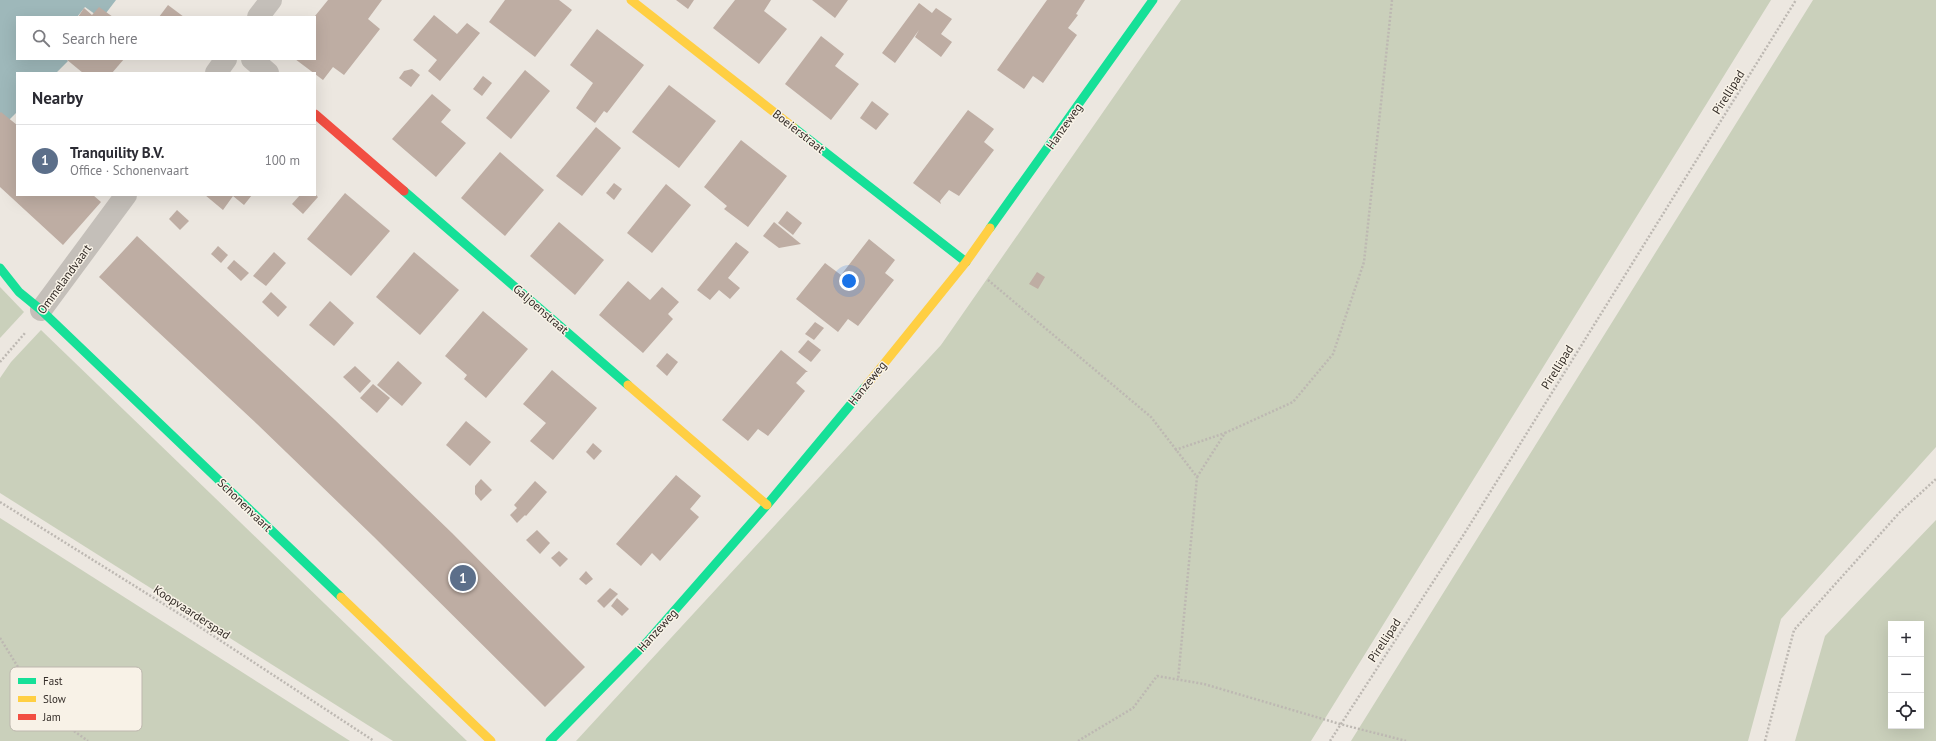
<!DOCTYPE html>
<html lang="en">
<head>
<meta charset="utf-8">
<style>
	:root { --surface:#fff; --page:#f2f2f3; --text:#2b2b33; --muted:#7c7c81; --line:#e1e1e2; --accent:#d93025 }
	body { margin:0; font-family:"PT Sans",sans-serif; background:var(--page); color:var(--text) }
	.controls { position:absolute; right:12px; bottom:12px; display:grid; overflow:hidden; border-radius:0px; box-shadow:0 4px 16px #0002 }
	.controls button { width:36px; height:36px; display:grid; place-items:center; padding:0; border:0; border-bottom:1px solid var(--line); background:var(--surface); color:var(--text); font:20px sans-serif }
	.you { position:absolute; left:849px; top:281px; width:14px; height:14px; margin:-10px; border:3px solid #fff; border-radius:50%; background:#1a73e8; box-shadow:0 0 0 6px #1a73e833 }
	.badge { display:grid; place-items:center; width:26px; height:26px; border-radius:50%; background:var(--accent); color:#fff; font-size:13px; font-weight:700 }
	.pin { position:absolute; translate:-50% -50%; border:2px solid #fff; box-shadow:0 1px 4px #0006 }
	.list { margin:0; padding:0; list-style:none }
	h2 { display:flex; justify-content:space-between; align-items:center; height:52px; margin:0; padding:0 16px; font-size:17px }
	h2 small { font-size:13px; font-weight:400; color:var(--muted) }
	.list li { display:grid; grid-template-columns:26px 1fr auto; gap:12px; align-items:center; box-sizing:border-box; height:72px; padding:0 16px; border-top:1px solid var(--line) }
	.list b { display:block; font-size:15px; white-space:nowrap }
	.list p { margin:0; font-size:13px; white-space:nowrap; color:var(--muted) }
	.list em { font-size:13px; font-style:normal; color:var(--muted) }
	.icon { flex:none; width:22px; height:22px; fill:none; stroke:currentColor; stroke-width:2; stroke-linecap:round; stroke-linejoin:round }
	.map { position:relative; flex:none; width:1936px; height:741px; overflow:hidden }
	.search { position:absolute; background:var(--surface); box-shadow:0 4px 16px #0002; left:16px; top:16px; width:300px; height:44px; display:flex; align-items:center; gap:10px; box-sizing:border-box; padding:0 14px; border-radius:0px; color:var(--muted); font-size:15px }
	.panel { position:absolute; background:var(--surface); box-shadow:0 4px 16px #0002; left:16px; top:72px; width:300px; height:124px; border-radius:0px }
	.map>svg:first-child { display:block }
	.green { fill:#cad0bb; fill-rule:evenodd }
	.water { fill:#9eb8ba }
	.building { fill:#beada3 }
	.lines { fill:none; stroke-linecap:round; stroke-linejoin:round }
	.path { stroke:#bdb8b2; stroke-width:2.5; stroke-dasharray:2 2; stroke-linecap:butt }
	.street { stroke:#c4bfb9; stroke-width:22 }
	.fast { stroke:#16e098; stroke-width:9 }
	.slow { stroke:#ffcf43; stroke-width:9 }
	.jam { stroke:#f24e42; stroke-width:9 }
	.labels { text-anchor:middle; dominant-baseline:central; stroke-width:3; stroke-linejoin:round; paint-order:stroke }
	.street-label { font-size:12px; fill:#342d28; stroke:#f8f2e7 }
	.key { fill:#f8f2e7; stroke:#bdb7ae; stroke-width:1 }
	.key-label { font-size:11px; fill:#342d28 }
</style>
</head>
<body>
<div class="map">
<svg width="1936" height="741" viewBox="0 0 1936 741">
	<rect width="100%" height="100%" fill="#ece7e0"/>
	<g class="green">
		<polygon points="1181,0 1771,0 1311,741 576,741 941,345"/>
		<polygon points="1813,0 1936,0 1936,447 1781,619 1748,741 1351,741"/>
		<polygon points="0,287 24,312 0,338"/>
		<polygon points="41,330 467,741 393,741 0,493 0,378 11,362"/>
		<polygon points="0,518 350,741 0,741"/>
		<path d="M1936,520V741H1795L1825,636ZM1891,624H1921V726H1891Z"/>
	</g>
	<polygon class="water" points="0,0 116,0 103,17 99,17 85,7 77,17 17,17 17,59 66,59 68,61 56,73 17,73 17,112 9,120 0,113"/>
	<g class="building">
		<polygon points="328,0 382,0 368,19 380,29 344,75 333,67 323,80 295,59 315,59 315,16"/>
		<polygon points="505,0 559,0 572,10 535,57 489,22"/>
		<polygon points="676,0 694,0 688,9"/>
		<polygon points="735,0 771,0 764,11 787,29 759,64 713,28"/>
		<polygon points="812,0 848,0 835,18"/>
		<polygon points="1047,0 1085,0 1076,14 1078,15 1068,28 1077,35 1043,83 1033,76 1024,89 997,70"/>
		<polygon points="919,3 932,13 936,8 952,19 941,34 952,42 941,57 915,37 919,30 895,63 882,53"/>
		<polygon points="168,5 184,17 159,17"/>
		<polygon points="99,7 113,17 78,17 84,8 92,15"/>
		<polygon points="434,15 457,34 467,23 480,33 440,81 428,71 437,60 413,40"/>
		<polygon points="597,29 644,65 607,113 604,111 595,123 576,108 593,83 570,65"/>
		<polygon points="821,36 844,54 835,66 859,84 831,120 785,84"/>
		<polygon points="66,59 124,59 112,73 83,73"/>
		<polygon points="412,69 420,75 411,87 399,78 404,71"/>
		<polygon points="525,70 550,91 511,139 486,118"/>
		<polygon points="483,76 492,83 482,96 473,89"/>
		<polygon points="669,85 716,121 679,168 632,132"/>
		<polygon points="432,94 451,110 441,122 466,143 436,177 392,139"/>
		<polygon points="872,101 889,114 876,130 860,118"/>
		<polygon points="968,110 994,129 984,142 994,150 959,196 949,190 940,201 941,204 913,183"/>
		<polygon points="1,112 17,125 17,195 93,195 101,202 63,245 0,187 0,113"/>
		<polygon points="596,127 621,148 582,196 556,176"/>
		<polygon points="741,140 787,176 748,227 724,209 727,206 704,187"/>
		<polygon points="500,152 544,190 505,236 461,198"/>
		<polygon points="614,183 622,189 614,200 606,193"/>
		<polygon points="666,184 691,205 652,253 627,233"/>
		<polygon points="345,193 390,231 351,276 307,239"/>
		<polygon points="205,195 252,195 244,205 233,196 223,210"/>
		<polygon points="300,195 316,195 318,197 303,214 292,204"/>
		<polygon points="177,210 189,221 180,230 169,219"/>
		<polygon points="787,211 802,223 793,235 778,223"/>
		<polygon points="559,222 604,260 575,295 530,256"/>
		<polygon points="774,222 801,244 779,248 763,236"/>
		<polygon points="137,236 335,420 452,533 585,667 545,707 373,536 257,424 99,277"/>
		<polygon points="869,239 895,260 885,273 894,280 858,326 848,319 838,332 796,299 825,263 841,275"/>
		<polygon points="736,242 749,252 728,278 740,288 730,299 719,290 710,300 697,290"/>
		<polygon points="218,246 228,255 221,263 211,254"/>
		<polygon points="274,252 286,263 266,286 253,276"/>
		<polygon points="414,252 459,290 420,335 376,297"/>
		<polygon points="234,260 249,273 241,281 227,268"/>
		<polygon points="1037,272 1045,277 1038,289 1029,284"/>
		<polygon points="628,281 650,300 662,287 679,302 668,314 673,319 643,353 599,315"/>
		<polygon points="271,292 287,307 278,317 262,302"/>
		<polygon points="330,301 354,323 334,346 309,325"/>
		<polygon points="483,311 528,349 486,398 464,379 467,375 445,356"/>
		<polygon points="815,322 824,328 814,340 805,334"/>
		<polygon points="808,340 821,350 811,362 798,352"/>
		<polygon points="781,350 808,372 806,372 796,383 805,391 768,436 758,429 748,441 722,420"/>
		<polygon points="667,353 678,362 667,376 656,366"/>
		<polygon points="398,361 422,383 402,406 377,385"/>
		<polygon points="355,366 371,381 360,393 343,377"/>
		<polygon points="552,370 597,408 553,460 530,441 546,423 523,404"/>
		<polygon points="373,384 390,398 377,413 360,398"/>
		<polygon points="466,421 491,442 470,466 446,445"/>
		<polygon points="593,443 602,451 594,460 586,452"/>
		<polygon points="676,475 701,496 690,509 699,517 660,561 652,553 641,566 616,544"/>
		<polygon points="481,479 492,490 481,501 475,494 475,486"/>
		<polygon points="535,481 547,492 526,516 521,511 525,515 517,523 510,515 517,508 514,505"/>
		<polygon points="537,530 550,543 540,554 526,540"/>
		<polygon points="559,551 568,559 560,567 551,558"/>
		<polygon points="586,571 593,579 586,585 579,579"/>
		<polygon points="610,588 618,594 604,608 597,601"/>
		<polygon points="617,598 629,609 622,616 611,606"/>
	</g>
	<g class="lines">
		<g class="path">
			<polyline points="988,280 1151,417 1197,477 1178,680"/>
			<polyline points="0,362 25,333"/>
			<polyline points="1175,450 1225,433"/>
			<polyline points="1197,477 1225,433 1293,402 1333,354 1364,262 1392,0"/>
			<polyline points="0,502 186,618 374,741"/>
			<polyline points="0,638 36,696 67,726 88,741"/>
			<polyline points="1078,741 1133,708 1157,676 1204,684 1340,724 1406,741"/>
			<polyline points="1330,741 1466,531 1796,0"/>
			<polyline points="1765,741 1794,630 1900,512 1936,479"/>
		</g>
		<g class="street">
			<polyline points="258,17 271,0"/>
			<polyline points="252,59 268,73"/>
			<polyline points="216,73 226,59"/>
			<polyline points="41,310 126,195"/>
		</g>
		<g class="fast">
			<polyline points="793,127 966,262"/>
			<polyline points="404,191 628,385"/>
			<polyline points="990,228 1153,0"/>
			<polyline points="0,268 19,292 41,310 341,597"/>
			<polyline points="550,741 647,642 767,505 866,386"/>
		</g>
		<g class="slow">
			<polyline points="631,0 793,127"/>
			<polyline points="628,385 767,505"/>
			<polyline points="866,386 966,262 990,228"/>
			<polyline points="341,597 491,741"/>
		</g>
		<polyline class="jam" points="315,114 404,191"/>
	</g>
	<g class="labels">
		<g class="street-label">
			<text transform="translate(1728 92) rotate(-58)">Pirellipad</text>
			<text transform="translate(1064 126) rotate(-55)">Hanzeweg</text>
			<text transform="translate(799 131) rotate(38)">Boeierstraat</text>
			<text transform="translate(64 279) rotate(-54)">Ommelandvaart</text>
			<text transform="translate(541 309) rotate(41)">Galjoenstraat</text>
			<text transform="translate(1557 367) rotate(-58)">Pirellipad</text>
			<text transform="translate(867 383) rotate(-51)">Hanzeweg</text>
			<text transform="translate(245 505) rotate(44)">Schonenvaart</text>
			<text transform="translate(192 612) rotate(33)">Koopvaarderspad</text>
			<text transform="translate(657 630) rotate(-48)">Hanzeweg</text>
			<text transform="translate(1384 640) rotate(-57)">Pirellipad</text>
		</g>
	</g>
	<rect x="10" y="667" width="132" height="64" rx="6" class="key"/>
	<rect x="18" y="678" width="18" height="6" fill="#16e098"/>
	<rect x="18" y="696" width="18" height="6" fill="#ffcf43"/>
	<rect x="18" y="714" width="18" height="6" fill="#f24e42"/>
	<g class="key-label">
		<text x="43" y="685">Fast</text>
		<text x="43" y="703">Slow</text>
		<text x="43" y="721">Jam</text>
	</g>
</svg>
<div class="controls">
<button>+</button>
<button>−</button>
<button><svg class="icon" aria-label="locate" viewBox="0 0 24 24"><circle cx="12" cy="12" r="6"/><path d="M12 2v4M12 18v4M2 12h4M18 12h4"/></svg></button>
</div>
<div class="you"></div>
<div class="pin badge" style="left:463px;top:578px;background:#5c6f8a">1</div>
<div class="search"><svg class="icon" aria-label="search" viewBox="0 0 24 24"><circle cx="10" cy="10" r="6"/><path d="M15 15l6 6"/></svg>Search here</div>
<section class="panel">
<h2>Nearby<small></small></h2>
<ul class="list">
<li><span class="badge" style="background:#5c6f8a">1</span><div><b>Tranquility B.V.</b><p>Office · Schonenvaart</p></div><em>100 m</em></li>
</ul>
</section>
</div>
</body>
</html>
